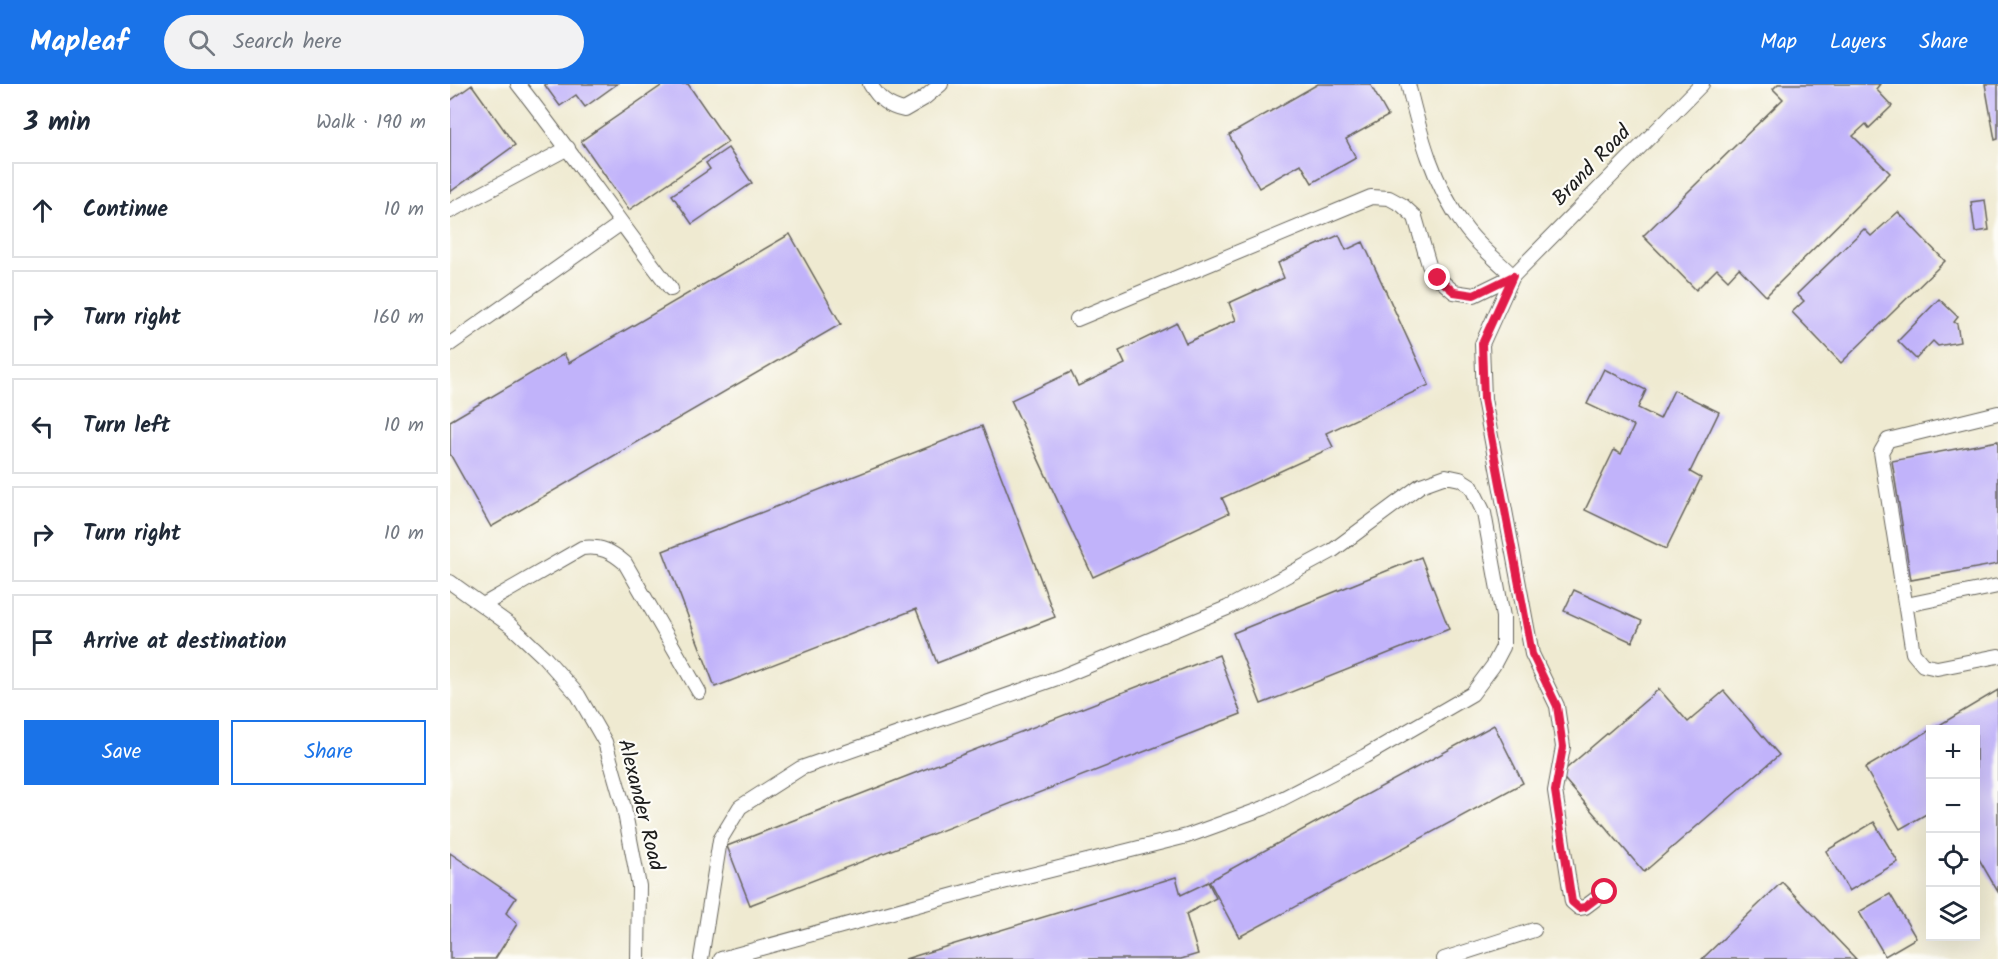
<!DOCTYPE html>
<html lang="en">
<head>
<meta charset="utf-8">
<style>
	:root { --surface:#fff; --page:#f2f2f3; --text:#1f2937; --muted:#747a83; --line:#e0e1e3; --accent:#1a73e8 }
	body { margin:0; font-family:Kalam,sans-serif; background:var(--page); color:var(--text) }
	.controls { position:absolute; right:18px; bottom:18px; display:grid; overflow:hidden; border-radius:0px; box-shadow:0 6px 24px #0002 }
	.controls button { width:54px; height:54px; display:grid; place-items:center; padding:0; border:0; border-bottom:2px solid var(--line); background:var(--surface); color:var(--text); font:30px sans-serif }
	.stop { position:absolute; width:18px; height:18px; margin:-14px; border:4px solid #e11d48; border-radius:50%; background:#fff }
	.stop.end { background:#e11d48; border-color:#fff; box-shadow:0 2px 6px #0008 }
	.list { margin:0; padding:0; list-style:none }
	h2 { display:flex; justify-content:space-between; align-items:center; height:78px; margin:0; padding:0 24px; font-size:26px }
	h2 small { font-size:20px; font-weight:400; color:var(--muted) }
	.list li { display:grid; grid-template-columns:39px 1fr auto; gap:18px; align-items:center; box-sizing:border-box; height:96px; margin:0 12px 12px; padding:0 12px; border:2px solid var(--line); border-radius:0px }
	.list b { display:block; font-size:22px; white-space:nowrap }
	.list em { font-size:20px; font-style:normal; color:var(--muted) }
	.actions { display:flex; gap:12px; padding:18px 24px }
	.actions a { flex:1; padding:14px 0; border:2px solid var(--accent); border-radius:0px; text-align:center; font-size:21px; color:var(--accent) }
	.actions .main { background:var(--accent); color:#fff }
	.icon { flex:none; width:33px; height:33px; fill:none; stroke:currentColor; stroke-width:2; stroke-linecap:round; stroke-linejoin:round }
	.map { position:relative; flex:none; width:1548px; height:875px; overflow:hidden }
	header { display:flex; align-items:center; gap:36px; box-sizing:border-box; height:84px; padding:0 30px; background:var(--accent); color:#fff }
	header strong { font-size:28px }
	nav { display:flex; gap:33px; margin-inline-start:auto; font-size:21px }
	.search { width:420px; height:54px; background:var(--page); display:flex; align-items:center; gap:15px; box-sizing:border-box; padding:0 21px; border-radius:33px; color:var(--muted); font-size:22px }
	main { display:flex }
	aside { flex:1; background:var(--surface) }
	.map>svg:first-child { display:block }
	.building { fill:#c1b3fa }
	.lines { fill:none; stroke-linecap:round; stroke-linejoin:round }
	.lane-casing { stroke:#66645b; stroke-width:16 }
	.lane { stroke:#fff; stroke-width:14 }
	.route { stroke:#e11d48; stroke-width:8 }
	.labels { text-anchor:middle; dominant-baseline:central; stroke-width:4.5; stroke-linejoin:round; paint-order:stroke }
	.street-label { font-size:21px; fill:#1c1c1c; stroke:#fdfcf7 }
</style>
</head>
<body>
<header>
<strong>Mapleaf</strong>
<div class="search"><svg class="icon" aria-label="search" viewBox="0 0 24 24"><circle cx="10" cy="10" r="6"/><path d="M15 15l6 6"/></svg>Search here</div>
<nav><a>Map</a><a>Layers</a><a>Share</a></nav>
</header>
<main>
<aside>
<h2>3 min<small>Walk · 190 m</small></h2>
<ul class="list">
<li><svg class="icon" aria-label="ahead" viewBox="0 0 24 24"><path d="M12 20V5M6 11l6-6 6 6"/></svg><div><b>Continue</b></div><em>10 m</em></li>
<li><svg class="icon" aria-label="right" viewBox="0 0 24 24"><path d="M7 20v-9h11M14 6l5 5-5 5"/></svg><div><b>Turn right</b></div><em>160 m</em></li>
<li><svg class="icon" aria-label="left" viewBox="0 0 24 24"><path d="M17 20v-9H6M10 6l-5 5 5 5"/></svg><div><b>Turn left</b></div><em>10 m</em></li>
<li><svg class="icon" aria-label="right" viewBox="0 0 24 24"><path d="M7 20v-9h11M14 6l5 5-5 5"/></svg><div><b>Turn right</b></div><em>10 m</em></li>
<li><svg class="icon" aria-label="arrive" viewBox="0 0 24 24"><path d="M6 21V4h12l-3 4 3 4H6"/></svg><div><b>Arrive at destination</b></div></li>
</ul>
<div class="actions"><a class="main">Save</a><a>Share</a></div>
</aside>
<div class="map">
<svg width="1548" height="875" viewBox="0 0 1548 875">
	<rect width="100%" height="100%" fill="#fdfcf7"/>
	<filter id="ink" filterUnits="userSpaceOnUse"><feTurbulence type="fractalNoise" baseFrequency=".0167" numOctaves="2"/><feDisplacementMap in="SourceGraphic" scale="12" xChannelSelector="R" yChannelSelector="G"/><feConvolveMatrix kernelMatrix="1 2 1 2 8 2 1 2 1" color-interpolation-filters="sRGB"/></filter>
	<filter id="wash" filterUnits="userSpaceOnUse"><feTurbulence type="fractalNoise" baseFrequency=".008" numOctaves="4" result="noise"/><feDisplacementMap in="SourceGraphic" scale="24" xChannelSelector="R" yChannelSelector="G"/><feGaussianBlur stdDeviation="1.35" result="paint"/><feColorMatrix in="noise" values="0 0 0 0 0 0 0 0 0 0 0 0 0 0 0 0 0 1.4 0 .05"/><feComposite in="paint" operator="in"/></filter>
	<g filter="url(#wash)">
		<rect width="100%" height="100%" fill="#efead1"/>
		<g id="blocks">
			<g class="building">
				<polygon points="94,0 167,0 135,23 126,11 110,22"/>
				<polygon points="214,0 238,0 278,58 179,126 131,57"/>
				<polygon points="868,0 920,0 938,32 896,55 906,74 862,99 851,80 809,104 779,51"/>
				<polygon points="1328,0 1430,0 1426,5 1442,22 1419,44 1416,40 1403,52 1440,89 1316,212 1289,184 1278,196 1267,185 1246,206 1193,152 1333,15 1323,5"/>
				<polygon points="1535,0 1548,0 1548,55 1545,56"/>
				<polygon points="22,1 65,61 0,108 0,17"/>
				<polygon points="278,64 302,99 242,140 222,111 260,85 256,79"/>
				<polygon points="1535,116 1539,146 1525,148 1521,118"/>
				<polygon points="1448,128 1495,177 1391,279 1342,228 1354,217 1347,210 1414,145 1421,152"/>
				<polygon points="340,150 391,240 41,443 0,370 0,337 114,270 119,279"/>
				<polygon points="889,151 896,166 913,158 979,301 876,349 883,363 772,414 779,429 643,493 561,316 621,288 628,302 675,280 669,267 727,239 736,259 786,236 779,219 834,194 828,179"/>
				<polygon points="1489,215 1508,233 1504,238 1507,240 1510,258 1488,262 1483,257 1466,275 1448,257"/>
				<polygon points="1154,285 1196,306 1188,324 1210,335 1224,306 1269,328 1240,388 1251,394 1216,465 1135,426 1164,366 1171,370 1184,342 1137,320"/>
				<polygon points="532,342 605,533 487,579 466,525 265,603 213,467"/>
				<polygon points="1548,357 1548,480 1461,496 1442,377"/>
				<polygon points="971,473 999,545 811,620 783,549"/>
				<polygon points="1124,506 1192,537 1182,558 1114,527"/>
				<polygon points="769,571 791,630 300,821 277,762"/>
				<polygon points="1209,605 1238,638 1274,607 1329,671 1194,788 1110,690"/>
				<polygon points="1548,606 1548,808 1526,770 1526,646 1481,646"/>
				<polygon points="1044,641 1073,699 789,853 759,797"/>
				<polygon points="1480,646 1480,728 1450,745 1415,684"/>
				<polygon points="1424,738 1448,778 1399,807 1376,767"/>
				<polygon points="0,769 66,814 56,829 67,840 45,875 0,875"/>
				<polygon points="726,793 731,811 758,798 766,814 736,830 748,870 731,875 455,875"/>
				<polygon points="1332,798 1406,875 1252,875"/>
				<polygon points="1440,810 1466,854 1435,872 1409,828"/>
			</g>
		</g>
	</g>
	<g filter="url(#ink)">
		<use href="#blocks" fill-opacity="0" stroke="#66645b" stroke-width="1.5"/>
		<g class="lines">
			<g class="lane-casing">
				<g id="lane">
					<path d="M68,0C121,67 169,138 221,205"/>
					<path d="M420,0C429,15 437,22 454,26L473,15L491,0"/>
					<path d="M958,0C970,50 983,100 1014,142C1027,161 1047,176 1063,192"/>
					<polyline points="0,127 118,64"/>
					<polyline points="627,235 921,113 939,114 952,121 965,133 979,181 988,194 1004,208 1024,211 1063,192"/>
					<polyline points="0,260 170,140"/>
					<polyline points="1548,329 1438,356 1431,368 1463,569 1473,581 1487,584 1548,572"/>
					<polyline points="0,498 60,541 95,574 128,611 155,658 174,724 189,802 188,875"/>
					<path d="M33,521L132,464C151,462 161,467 175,479L249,608"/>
					<polyline points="1456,521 1548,502"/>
					<polyline points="1155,808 1135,823 1129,824 1122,818 1105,707 1113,663 1107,622 1082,570 1034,315 1032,260 1063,192 1252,0"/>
					<polyline points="251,875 270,756 290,723 351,684 613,592 777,524 882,467 971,401 996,392 1010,395 1021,402 1034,429 1053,533 1053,563 1043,582 1022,610 915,672 814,724 737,752 537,802 271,875"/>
					<polyline points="994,875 1084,846"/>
				</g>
			</g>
			<use href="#lane" class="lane"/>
		</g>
	</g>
	<g class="lines" filter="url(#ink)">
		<polyline class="route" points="988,194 1004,208 1024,211 1063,192 1032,260 1034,315 1082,570 1107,622 1113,663 1105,707 1122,818 1129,824 1135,823 1155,808"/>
	</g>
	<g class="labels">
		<g class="street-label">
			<text transform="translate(1142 82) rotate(-46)">Brand Road</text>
			<text transform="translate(190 721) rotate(76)">Alexander Road</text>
		</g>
	</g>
</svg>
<div class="controls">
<button>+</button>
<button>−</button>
<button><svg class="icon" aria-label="locate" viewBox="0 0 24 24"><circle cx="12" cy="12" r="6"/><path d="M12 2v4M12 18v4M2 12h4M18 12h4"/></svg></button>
<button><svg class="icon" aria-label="layers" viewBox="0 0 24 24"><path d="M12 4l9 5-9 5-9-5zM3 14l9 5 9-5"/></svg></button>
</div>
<div class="stop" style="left:1155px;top:808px"></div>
<div class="stop end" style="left:988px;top:194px"></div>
</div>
</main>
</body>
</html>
